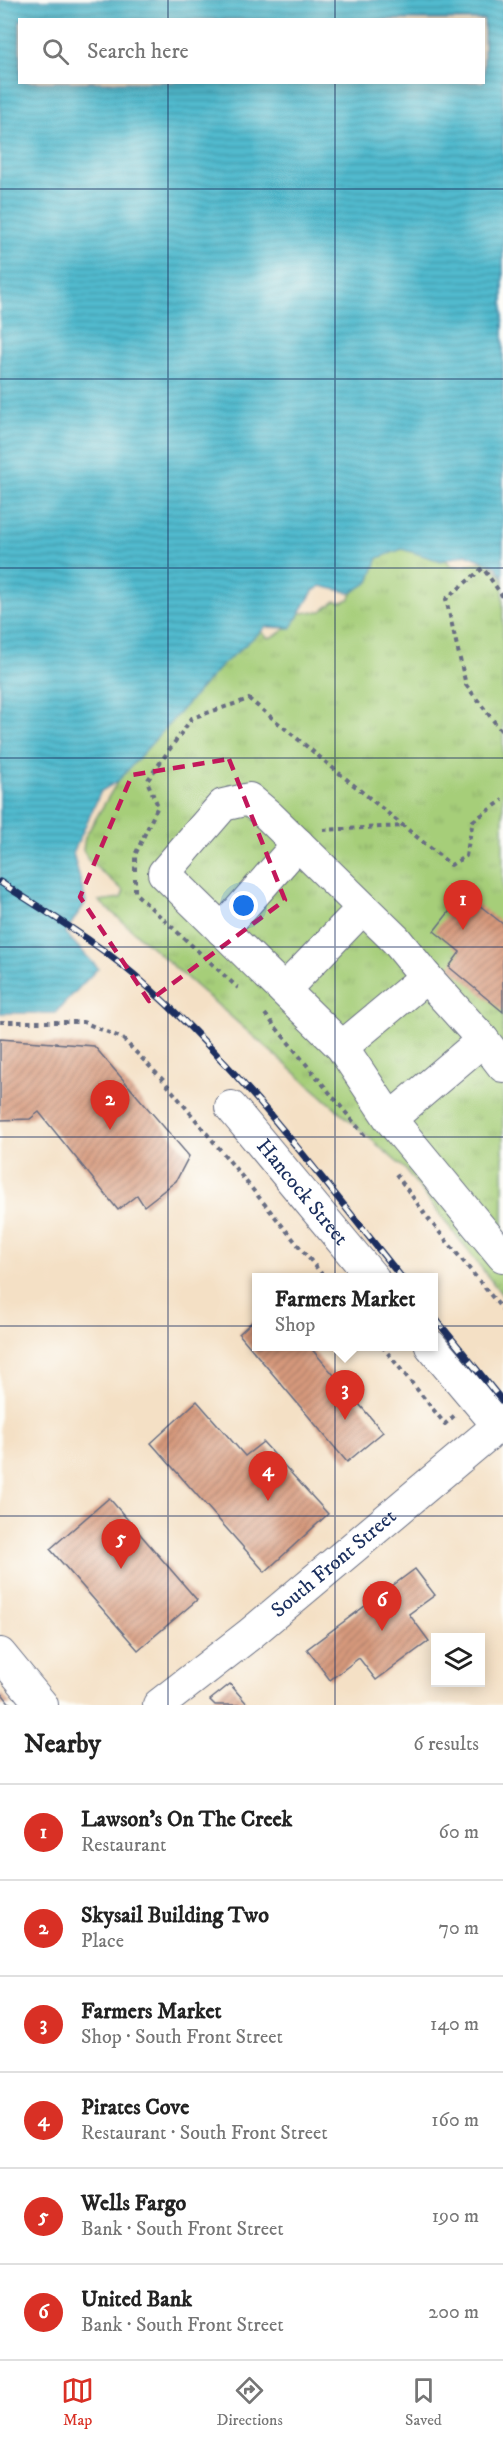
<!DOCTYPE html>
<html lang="en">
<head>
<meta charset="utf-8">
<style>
	:root { --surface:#fff; --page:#f6f6f6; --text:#222; --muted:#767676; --line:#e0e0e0; --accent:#d93025 }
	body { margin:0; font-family:"IM FELL DW Pica",serif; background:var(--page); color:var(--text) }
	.controls { position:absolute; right:18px; bottom:18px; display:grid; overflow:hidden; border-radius:0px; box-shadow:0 3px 15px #0003 }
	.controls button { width:54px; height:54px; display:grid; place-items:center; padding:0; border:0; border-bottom:2px solid var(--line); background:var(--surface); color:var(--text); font:30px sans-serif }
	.you { position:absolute; left:244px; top:906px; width:21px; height:21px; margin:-15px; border:4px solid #fff; border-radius:50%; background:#1a73e8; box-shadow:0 0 0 9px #1a73e833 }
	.badge { display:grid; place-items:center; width:39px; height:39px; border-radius:50%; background:var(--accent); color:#fff; font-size:20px; font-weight:700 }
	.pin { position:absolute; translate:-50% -50px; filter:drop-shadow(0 2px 3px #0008) }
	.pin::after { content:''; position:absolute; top:32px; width:21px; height:18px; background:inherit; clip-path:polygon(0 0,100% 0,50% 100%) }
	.popup { position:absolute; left:252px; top:1273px; width:186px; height:78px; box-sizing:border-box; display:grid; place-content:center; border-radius:0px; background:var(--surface); filter:drop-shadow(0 2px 4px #0005); font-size:20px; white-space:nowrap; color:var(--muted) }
	.popup b { font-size:22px; color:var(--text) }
	.popup::after { content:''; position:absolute; left:50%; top:100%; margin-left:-12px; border:12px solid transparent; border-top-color:var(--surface) }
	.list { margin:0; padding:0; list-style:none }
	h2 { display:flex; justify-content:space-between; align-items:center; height:78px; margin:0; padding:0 24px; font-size:26px }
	h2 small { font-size:20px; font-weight:400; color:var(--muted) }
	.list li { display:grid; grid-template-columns:39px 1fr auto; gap:18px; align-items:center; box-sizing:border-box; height:96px; padding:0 24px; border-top:2px solid var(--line) }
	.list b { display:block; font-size:22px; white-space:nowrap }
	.list p { margin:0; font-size:20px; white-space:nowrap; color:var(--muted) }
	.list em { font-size:20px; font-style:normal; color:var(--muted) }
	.icon { flex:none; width:33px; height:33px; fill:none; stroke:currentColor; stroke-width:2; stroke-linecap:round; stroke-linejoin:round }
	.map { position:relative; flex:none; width:503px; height:1705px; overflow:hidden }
	.search { position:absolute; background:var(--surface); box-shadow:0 3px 15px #0003; left:18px; right:18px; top:18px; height:66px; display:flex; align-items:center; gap:15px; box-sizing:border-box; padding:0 21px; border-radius:0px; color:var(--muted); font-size:22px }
	.sheet { height:654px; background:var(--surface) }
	nav { display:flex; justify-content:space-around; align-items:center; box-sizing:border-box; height:84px; border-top:2px solid var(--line); background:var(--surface); font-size:16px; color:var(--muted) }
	nav a { display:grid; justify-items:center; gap:3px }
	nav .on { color:var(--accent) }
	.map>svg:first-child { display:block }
	.park { fill:url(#park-tufts); stroke:#607e6c; stroke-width:1.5 }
	.water { fill:url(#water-rules); stroke:#367496; stroke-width:1.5; fill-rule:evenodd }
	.building { fill:url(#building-hatch) }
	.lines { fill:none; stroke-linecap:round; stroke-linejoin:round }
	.minor-casing { stroke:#676d82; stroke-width:34 }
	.path { stroke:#676d82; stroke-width:4; stroke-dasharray:4.5 4.5; stroke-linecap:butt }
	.minor { stroke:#fff; stroke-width:32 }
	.rail-casing { stroke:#1b2f5e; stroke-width:7 }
	.rail { stroke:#fdfcf7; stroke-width:4.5; stroke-dasharray:14; stroke-linecap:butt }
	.marked { fill:none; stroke:#c2185b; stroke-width:4.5; stroke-dasharray:12 8; stroke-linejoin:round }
	.grid { fill:none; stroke:#1b2f5e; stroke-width:1.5; stroke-opacity:0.55 }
	.labels { text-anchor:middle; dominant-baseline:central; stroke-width:4.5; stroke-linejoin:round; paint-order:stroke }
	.street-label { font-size:21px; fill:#1b2f5e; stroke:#fdfcf7 }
</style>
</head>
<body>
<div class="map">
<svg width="503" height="1705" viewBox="0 0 503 1705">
	<defs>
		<pattern id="park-tufts" width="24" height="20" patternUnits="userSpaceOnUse" patternTransform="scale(1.5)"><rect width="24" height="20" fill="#a6ce79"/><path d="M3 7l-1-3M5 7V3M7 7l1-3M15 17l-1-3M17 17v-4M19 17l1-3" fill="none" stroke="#8eb16b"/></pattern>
		<pattern id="water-rules" width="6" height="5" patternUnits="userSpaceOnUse" patternTransform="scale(1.5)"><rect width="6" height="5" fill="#51bace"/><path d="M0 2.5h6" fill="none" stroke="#4298aa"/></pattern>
		<pattern id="building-hatch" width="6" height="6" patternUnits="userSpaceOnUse" patternTransform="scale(1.5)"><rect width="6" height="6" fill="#d6997c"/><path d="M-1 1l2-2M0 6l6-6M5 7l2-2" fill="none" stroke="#ad7d69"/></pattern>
	</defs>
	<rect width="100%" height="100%" fill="#fdfcf7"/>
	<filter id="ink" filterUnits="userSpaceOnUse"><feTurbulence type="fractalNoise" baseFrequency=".0167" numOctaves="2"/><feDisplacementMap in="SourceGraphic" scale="12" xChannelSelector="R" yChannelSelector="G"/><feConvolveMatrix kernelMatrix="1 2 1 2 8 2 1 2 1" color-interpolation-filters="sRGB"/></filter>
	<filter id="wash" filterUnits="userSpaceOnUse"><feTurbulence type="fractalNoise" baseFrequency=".008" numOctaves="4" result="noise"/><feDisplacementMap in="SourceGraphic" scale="24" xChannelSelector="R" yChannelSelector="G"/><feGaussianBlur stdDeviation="1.35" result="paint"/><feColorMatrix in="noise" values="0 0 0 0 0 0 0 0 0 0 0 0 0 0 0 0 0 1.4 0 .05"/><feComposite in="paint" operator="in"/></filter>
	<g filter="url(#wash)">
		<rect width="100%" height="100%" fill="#f4e0c5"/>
		<path class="park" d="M422,525L450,565C473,573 481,546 503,579V1296L405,1169L99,901L121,898L124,891L89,861L83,850L85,837L119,779L256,627L268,638C279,636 295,622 301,613L322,611L335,601L342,602L350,599L352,591L339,580Z"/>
		<path class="water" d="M0,0H503V576L496,566L466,554L441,561L402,549L378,558L369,582L351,593L321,586L313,591L291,628L266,627L221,666L118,781L101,791L73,853L86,902L65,933L98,968L55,1013H0ZM20,20H484V82H20Z"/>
		<g id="blocks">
			<g class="building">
				<polygon points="464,893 503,924 503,1012 449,967 460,952 434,931"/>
				<polygon points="0,1039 94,1046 189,1156 176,1181 144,1206 137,1195 118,1210 39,1112 30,1119 0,1120"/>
				<polygon points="256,1318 256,1346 309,1346 383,1432 347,1462 239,1334"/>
				<polygon points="197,1401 245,1456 263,1442 328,1514 265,1572 151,1443"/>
				<polygon points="109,1498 197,1600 138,1650 50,1549"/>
				<polygon points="415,1569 435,1595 409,1614 429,1641 376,1680 359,1658 330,1680 307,1649"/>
				<polygon points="230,1684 248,1705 215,1705 210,1700"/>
				<polygon points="0,1691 11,1705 0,1705"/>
			</g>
		</g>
	</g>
	<g filter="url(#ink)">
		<use href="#blocks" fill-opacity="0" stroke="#676d82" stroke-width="1.5"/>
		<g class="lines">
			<g class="minor-casing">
				<g id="minor">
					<polyline points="222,930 298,844"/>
					<polyline points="284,990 363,908"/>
					<polyline points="483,1040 503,1066"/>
					<polyline points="342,1047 426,977"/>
					<path id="s1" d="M231,1107L373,1278"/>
					<polyline points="390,1119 483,1040 426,977 396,940 269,816 249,799 223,805 164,873 342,1047 390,1119 503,1256"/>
					<polyline points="431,1346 497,1424"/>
					<polyline points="0,1654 42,1705"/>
					<path id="s2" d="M159,1705L249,1635L486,1436L503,1418"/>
				</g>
			</g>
			<g class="path">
				<polyline points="503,597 483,568 446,599 466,685 503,733"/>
				<polyline points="323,830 403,826"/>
				<polyline points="135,871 135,855 158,806 147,781 192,718 249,699 451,865 466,856 473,821 503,800"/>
				<polyline points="135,878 135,893 238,988"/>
				<polyline points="265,1014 365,1136"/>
				<polyline points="0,1022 83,1022 122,1038 164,1081 325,1278"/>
				<polyline points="396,1174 427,1217 503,1310"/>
				<polyline points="382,1346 445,1424 455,1415"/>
			</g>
			<use href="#minor" class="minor"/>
			<g class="rail-casing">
				<g id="rail">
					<path d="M0,882C51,915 103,946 148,987C244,1073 321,1178 402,1278"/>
					<polyline points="434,1317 503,1402"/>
				</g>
			</g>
			<use href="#rail" class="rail"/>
		</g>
	</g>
	<path class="marked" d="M229,759L285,900L149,1001L80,897L132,775Z"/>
	<path class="grid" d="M168,0V20M335,0V20M168,82V1705M335,82V1705M0,189H503M0,379H503M0,568H503M0,758H503M0,947H503M0,1137H503M0,1326H503M0,1516H503"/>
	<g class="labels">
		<g class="street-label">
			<text stroke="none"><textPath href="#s1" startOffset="111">Hancock Street</textPath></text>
			<text stroke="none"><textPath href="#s2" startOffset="225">South Front Street</textPath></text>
		</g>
	</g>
</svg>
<div class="controls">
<button><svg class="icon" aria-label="layers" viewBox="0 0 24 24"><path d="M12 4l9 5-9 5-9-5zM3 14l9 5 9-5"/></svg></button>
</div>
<div class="you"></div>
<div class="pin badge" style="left:463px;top:930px">1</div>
<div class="pin badge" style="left:110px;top:1130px">2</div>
<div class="pin badge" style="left:345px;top:1420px">3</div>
<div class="popup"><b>Farmers Market</b>Shop</div>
<div class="pin badge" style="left:268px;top:1501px">4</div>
<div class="pin badge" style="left:121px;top:1569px">5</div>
<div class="pin badge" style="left:382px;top:1631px">6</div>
<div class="search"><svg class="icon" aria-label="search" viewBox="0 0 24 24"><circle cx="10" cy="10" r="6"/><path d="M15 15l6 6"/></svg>Search here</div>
</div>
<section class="sheet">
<h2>Nearby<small>6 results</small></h2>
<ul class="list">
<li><span class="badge">1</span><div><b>Lawson's On The Creek</b><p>Restaurant</p></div><em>60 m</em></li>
<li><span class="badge">2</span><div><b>Skysail Building Two</b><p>Place</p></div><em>70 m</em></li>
<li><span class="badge">3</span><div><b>Farmers Market</b><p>Shop · South Front Street</p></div><em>140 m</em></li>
<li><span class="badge">4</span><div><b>Pirates Cove</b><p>Restaurant · South Front Street</p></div><em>160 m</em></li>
<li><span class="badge">5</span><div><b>Wells Fargo</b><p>Bank · South Front Street</p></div><em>190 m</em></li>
<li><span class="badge">6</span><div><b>United Bank</b><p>Bank · South Front Street</p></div><em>200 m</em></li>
</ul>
</section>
<nav>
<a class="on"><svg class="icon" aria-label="map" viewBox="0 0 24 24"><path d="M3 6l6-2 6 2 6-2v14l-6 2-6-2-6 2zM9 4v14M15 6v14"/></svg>Map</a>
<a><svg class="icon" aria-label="directions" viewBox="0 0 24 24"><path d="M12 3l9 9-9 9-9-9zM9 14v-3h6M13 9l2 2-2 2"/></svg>Directions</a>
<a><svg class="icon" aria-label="saved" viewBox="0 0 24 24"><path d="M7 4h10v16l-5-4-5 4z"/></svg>Saved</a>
</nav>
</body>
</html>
